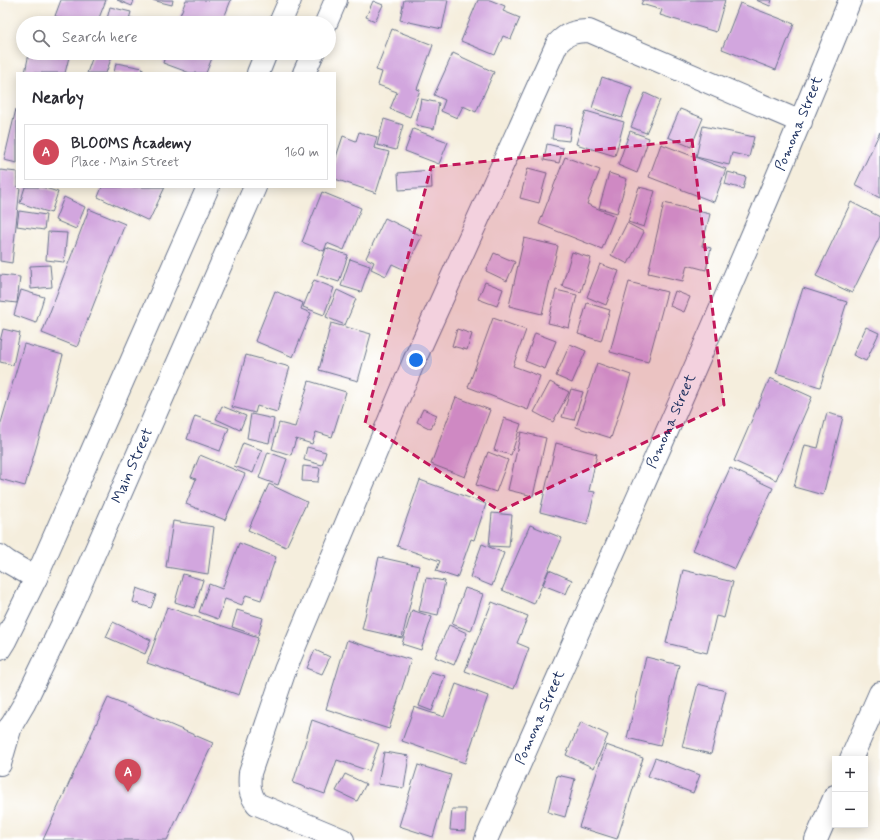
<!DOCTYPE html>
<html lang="en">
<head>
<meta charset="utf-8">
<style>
	:root { --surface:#fff; --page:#f2f2f3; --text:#2b2b33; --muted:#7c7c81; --line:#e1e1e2; --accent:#d1495b }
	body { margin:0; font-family:Mynerve,sans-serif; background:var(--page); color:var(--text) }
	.controls { position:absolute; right:12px; bottom:12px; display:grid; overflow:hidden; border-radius:0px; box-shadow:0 2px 10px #0003 }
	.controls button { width:36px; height:36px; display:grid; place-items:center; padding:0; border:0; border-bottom:1px solid var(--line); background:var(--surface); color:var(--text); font:20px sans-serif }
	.you { position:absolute; left:416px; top:360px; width:14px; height:14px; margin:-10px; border:3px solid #fff; border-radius:50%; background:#1a73e8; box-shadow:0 0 0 6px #1a73e833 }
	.badge { display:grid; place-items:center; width:26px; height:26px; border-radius:50%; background:var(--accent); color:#fff; font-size:13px; font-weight:700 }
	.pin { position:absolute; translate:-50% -33px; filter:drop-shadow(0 1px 2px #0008) }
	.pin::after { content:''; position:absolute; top:21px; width:14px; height:12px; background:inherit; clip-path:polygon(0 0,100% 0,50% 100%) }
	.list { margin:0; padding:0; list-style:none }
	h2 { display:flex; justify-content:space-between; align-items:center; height:52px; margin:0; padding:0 16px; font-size:17px }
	h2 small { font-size:13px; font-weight:400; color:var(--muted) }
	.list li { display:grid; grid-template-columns:26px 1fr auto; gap:12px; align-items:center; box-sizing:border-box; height:56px; margin:0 8px 8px; padding:0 8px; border:1px solid var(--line); border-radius:0px }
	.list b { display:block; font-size:15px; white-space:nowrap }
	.list p { margin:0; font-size:13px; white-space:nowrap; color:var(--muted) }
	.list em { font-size:13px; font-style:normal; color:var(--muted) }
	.icon { flex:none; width:22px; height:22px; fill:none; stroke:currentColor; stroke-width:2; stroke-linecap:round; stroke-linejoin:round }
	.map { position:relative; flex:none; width:880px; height:840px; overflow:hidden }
	.search { position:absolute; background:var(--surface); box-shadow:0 2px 10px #0003; left:16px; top:16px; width:320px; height:44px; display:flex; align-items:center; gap:10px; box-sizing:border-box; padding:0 14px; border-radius:22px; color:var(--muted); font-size:15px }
	.panel { position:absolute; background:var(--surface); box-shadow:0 2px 10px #0003; left:16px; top:72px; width:320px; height:116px; border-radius:0px }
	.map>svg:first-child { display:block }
	.building { fill:#d2a6de }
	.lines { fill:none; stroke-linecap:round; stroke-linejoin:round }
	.street-casing { stroke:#67728a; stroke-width:24 }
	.primary-casing { stroke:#67728a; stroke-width:24 }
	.street { stroke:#fff; stroke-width:22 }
	.primary { stroke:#fff; stroke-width:22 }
	.marked { fill:#c2185b; fill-opacity:0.2; stroke:#c2185b; stroke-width:3; stroke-dasharray:8 5; stroke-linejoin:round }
	.labels { text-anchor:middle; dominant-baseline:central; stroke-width:4; stroke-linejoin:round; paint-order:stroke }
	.street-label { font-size:15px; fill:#1b2f5e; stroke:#fff }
</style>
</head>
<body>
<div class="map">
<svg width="880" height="840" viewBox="0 0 880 840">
	<rect width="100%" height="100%" fill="#fff"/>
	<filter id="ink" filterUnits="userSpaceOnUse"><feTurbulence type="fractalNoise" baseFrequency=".025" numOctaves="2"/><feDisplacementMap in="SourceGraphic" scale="8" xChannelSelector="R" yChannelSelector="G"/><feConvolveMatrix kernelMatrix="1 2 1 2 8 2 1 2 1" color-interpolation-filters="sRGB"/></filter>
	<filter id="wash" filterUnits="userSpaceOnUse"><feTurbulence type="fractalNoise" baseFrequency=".012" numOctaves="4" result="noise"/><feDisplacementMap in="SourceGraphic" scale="16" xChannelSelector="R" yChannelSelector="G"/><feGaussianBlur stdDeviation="0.9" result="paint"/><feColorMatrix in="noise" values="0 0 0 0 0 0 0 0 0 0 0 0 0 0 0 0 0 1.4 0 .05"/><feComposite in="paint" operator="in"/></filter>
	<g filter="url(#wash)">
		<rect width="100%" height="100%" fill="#f5eedd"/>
		<g id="blocks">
			<g class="building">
				<polygon points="61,0 106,0 97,23 73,23 55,16"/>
				<polygon points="117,0 134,0 132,6"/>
				<polygon points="152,0 173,0 172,5"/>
				<polygon points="186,0 231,0 222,23 177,23"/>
				<polygon points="404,0 448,0 442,29 400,20"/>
				<polygon points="478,0 490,0 505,6 503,11 520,18 511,39 503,36 495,55 461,41"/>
				<polygon points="643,0 725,0 716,32 660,15 662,10 641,4"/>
				<polygon points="756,0 772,0 770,6"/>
				<polygon points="373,1 383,5 375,21 366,17"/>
				<polygon points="740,3 794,24 776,70 722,49"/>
				<polygon points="110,7 131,12 128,23 106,23"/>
				<polygon points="130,18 148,20 148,23 130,23"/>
				<polygon points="392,29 433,45 417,89 420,90 410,117 390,109 397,92 378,85 382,72 376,70"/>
				<polygon points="29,53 70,53 65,73 25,73"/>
				<polygon points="94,53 102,53 112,56 106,73 87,73"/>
				<polygon points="166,53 214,53 206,73 190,73 163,63"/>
				<polygon points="453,53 494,72 476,112 463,106 457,118 441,111 445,100 434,95"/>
				<polygon points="116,63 143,68 142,73 114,73"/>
				<polygon points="602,77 632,87 622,118 592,108"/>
				<polygon points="645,93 660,100 646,133 631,127"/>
				<polygon points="421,99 439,103 434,129 416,125"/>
				<polygon points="16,109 17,109 17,163 4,160"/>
				<polygon points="680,109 703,118 691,147 668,137"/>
				<polygon points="586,111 624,122 615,156 576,144"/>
				<polygon points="384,119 403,125 396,150 377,145"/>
				<polygon points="554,125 571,127 569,141 552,139"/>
				<polygon points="703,126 754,137 749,157 732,153 729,165 696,157"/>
				<polygon points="413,129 448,142 439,164 405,151"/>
				<polygon points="630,131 649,138 637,173 618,165"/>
				<polygon points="359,132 377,137 374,148 389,152 376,193 335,179 335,160 343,136 356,141"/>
				<polygon points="880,132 880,198 855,185"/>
				<polygon points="547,144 563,148 559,163 544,160"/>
				<polygon points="661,144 726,169 714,202 649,177"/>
				<polygon points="565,157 600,170 587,204 615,216 602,249 539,224"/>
				<polygon points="528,168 547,173 539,203 520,198"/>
				<polygon points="0,170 17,172 17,187 20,187 12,263 0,261"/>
				<polygon points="431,170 432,188 399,190 398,173"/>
				<polygon points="728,172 746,177 743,189 725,184"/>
				<polygon points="609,173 627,179 617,213 599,208"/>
				<polygon points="25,187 42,187 58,192 51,213 20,203"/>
				<polygon points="102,187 165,187 149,221 98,197"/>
				<polygon points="639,187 655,191 644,227 628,222"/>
				<polygon points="322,192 361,208 344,250 327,243 324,251 302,242"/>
				<polygon points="64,197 85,207 76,229 55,220"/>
				<polygon points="851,202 880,217 880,236 852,293 816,276"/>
				<polygon points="664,203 710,214 702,246 711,248 706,270 687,265 683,281 648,273"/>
				<polygon points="89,209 125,224 77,347 42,333"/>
				<polygon points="19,211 46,215 44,230 17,226"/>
				<polygon points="385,218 422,236 405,270 392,264 386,276 371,269 374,262 366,258"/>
				<polygon points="627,223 644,232 628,264 611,255"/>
				<polygon points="48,232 67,233 64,262 46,260"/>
				<polygon points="524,238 558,246 542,314 509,306"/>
				<polygon points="326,248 348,255 339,282 317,275"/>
				<polygon points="572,252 591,258 581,292 562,286"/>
				<polygon points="494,253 515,262 507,281 486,271"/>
				<polygon points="350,259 370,266 361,292 341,286"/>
				<polygon points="600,264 619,271 606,305 587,297"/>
				<polygon points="50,265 52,287 31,289 30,266"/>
				<polygon points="0,275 20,277 17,303 0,301"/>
				<polygon points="314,280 334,288 324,315 303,307"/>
				<polygon points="485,282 503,289 497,306 478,299"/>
				<polygon points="629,282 667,292 648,362 610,352"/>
				<polygon points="803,288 847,302 820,387 776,373"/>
				<polygon points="21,290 44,297 36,323 14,315"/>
				<polygon points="337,290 356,299 345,325 326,317"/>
				<polygon points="556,290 577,295 569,328 548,323"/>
				<polygon points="275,291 303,303 301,309 311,313 293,357 255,341"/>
				<polygon points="675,291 690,297 684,312 670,306"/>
				<polygon points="587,303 610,310 601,341 578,334"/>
				<polygon points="493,318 526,330 513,366 540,376 528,410 468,387"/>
				<polygon points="331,323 371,334 358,381 319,370"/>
				<polygon points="866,327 879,333 866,361 853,355"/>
				<polygon points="3,329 20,333 13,365 0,362 0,341"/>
				<polygon points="457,329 472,334 467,350 452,346"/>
				<polygon points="535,333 556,341 545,369 525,361"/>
				<polygon points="24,344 63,355 25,486 0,479 0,426"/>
				<polygon points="570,344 586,351 572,383 556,376"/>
				<polygon points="246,355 290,367 277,412 257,406 255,413 232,407"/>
				<polygon points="597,363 631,375 611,438 576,427"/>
				<polygon points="770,378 812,397 776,480 734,461"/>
				<polygon points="309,381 346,392 332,437 316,432 312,444 296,439 291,455 272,449 279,423 295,427"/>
				<polygon points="550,382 569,392 553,422 534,412"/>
				<polygon points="571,389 583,392 574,420 562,417"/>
				<polygon points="456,397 490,410 465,477 431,464"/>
				<polygon points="222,406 246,416 240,430 216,419"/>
				<polygon points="423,409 437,415 431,429 417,422"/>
				<polygon points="827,413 843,417 823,495 794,487 805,445 818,448"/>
				<polygon points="251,414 274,419 269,443 247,438"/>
				<polygon points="195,416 229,428 220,451 187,439"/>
				<polygon points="504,418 521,424 511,455 494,450"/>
				<polygon points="521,432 546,438 533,496 508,490"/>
				<polygon points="243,443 262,450 253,473 234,466"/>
				<polygon points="556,443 597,454 589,491 595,492 587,524 540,512"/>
				<polygon points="307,447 326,452 322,465 304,460"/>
				<polygon points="268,452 287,459 278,485 259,478"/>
				<polygon points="488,452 508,460 496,492 476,485"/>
				<polygon points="200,455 245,474 225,520 186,504 196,479 191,477"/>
				<polygon points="303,466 320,468 318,482 302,481"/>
				<polygon points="730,468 773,488 735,569 693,550"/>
				<polygon points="420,480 486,504 474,540 471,539 457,578 436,571 440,561 397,546"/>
				<polygon points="269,484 307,502 286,547 248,530"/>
				<polygon points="492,513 512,515 509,547 489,546"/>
				<polygon points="173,521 214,527 208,574 166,567"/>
				<polygon points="530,525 562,538 534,604 502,590"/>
				<polygon points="239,543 276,557 261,600 246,595 242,605 225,599 218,619 199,612 209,584 222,589"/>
				<polygon points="482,544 504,553 492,586 470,577"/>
				<polygon points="379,557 419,566 402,638 362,629"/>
				<polygon points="549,570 572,580 566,594 543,585"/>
				<polygon points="683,570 733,582 724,618 716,616 707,653 666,643"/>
				<polygon points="183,574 203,580 194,608 175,602"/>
				<polygon points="426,578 445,581 438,615 419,611"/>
				<polygon points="137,588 156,595 151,608 133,602"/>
				<polygon points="465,588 483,594 471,631 452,624"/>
				<polygon points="492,602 528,616 517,643 529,648 514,689 465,671"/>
				<polygon points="167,607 258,638 239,695 147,663"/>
				<polygon points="237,610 263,618 258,636 232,627"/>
				<polygon points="412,610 432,617 421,650 402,644"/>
				<polygon points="113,622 151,640 145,654 106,637"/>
				<polygon points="449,625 467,633 454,665 435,657"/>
				<polygon points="347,640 411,660 389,729 326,709"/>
				<polygon points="315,650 330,657 322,674 307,668"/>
				<polygon points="646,657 679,665 660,746 627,738"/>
				<polygon points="431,672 445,676 432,711 419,706"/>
				<polygon points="456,684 488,696 465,763 402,741 414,707 444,717"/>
				<polygon points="698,684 726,691 711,754 682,747"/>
				<polygon points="108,698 213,743 167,840 43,840"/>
				<polygon points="312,720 379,744 369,771 337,760 325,794 293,783"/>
				<polygon points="581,722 608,735 594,768 566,755"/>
				<polygon points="606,745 643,758 617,839 579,827"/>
				<polygon points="384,752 409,756 404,788 378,784"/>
				<polygon points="655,758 700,775 693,793 648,776"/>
				<polygon points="418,765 451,775 433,837 399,826"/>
				<polygon points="345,774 366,784 357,801 336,791"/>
				<polygon points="557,775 575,779 565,817 548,812"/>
				<polygon points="452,809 466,809 465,831 450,830"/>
			</g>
		</g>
	</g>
	<g filter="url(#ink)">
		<use href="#blocks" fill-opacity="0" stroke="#67728a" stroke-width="1"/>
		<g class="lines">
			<g class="street-casing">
				<g id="street">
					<polyline points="280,23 290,0"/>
					<polyline points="326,23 336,0"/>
					<polyline points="258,73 266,53"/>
					<polyline points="304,73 313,53"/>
					<polyline points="0,556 8,562 36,578"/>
					<polyline points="0,649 5,641 36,578 208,187"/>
					<path id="s1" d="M0,737L11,726L24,704L72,604L255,187"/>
					<polyline points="0,764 11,726"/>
					<path d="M343,840L257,804C249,794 249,785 250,773L285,670L414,361L557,44C567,33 575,31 589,31L801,122"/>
					<path id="s2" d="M486,840C609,561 736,283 850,0"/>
				</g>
			</g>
			<g class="primary-casing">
				<g id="primary">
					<polyline points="851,759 880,693"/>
					<polyline points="816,840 835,796"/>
				</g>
			</g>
			<use href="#street" class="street"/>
			<use href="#primary" class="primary"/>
		</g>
	</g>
	<path class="marked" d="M692,140L724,405L500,511L365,423L431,167Z"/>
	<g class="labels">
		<g class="street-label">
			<text stroke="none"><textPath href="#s2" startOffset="782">Pomona Street</textPath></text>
			<text stroke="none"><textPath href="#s2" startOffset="458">Pomona Street</textPath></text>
			<text stroke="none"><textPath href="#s1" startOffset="303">Main Street</textPath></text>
			<text stroke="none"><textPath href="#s2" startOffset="134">Pomona Street</textPath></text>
		</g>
	</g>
</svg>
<div class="controls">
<button>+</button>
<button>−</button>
</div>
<div class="you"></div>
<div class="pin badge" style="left:128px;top:792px">A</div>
<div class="search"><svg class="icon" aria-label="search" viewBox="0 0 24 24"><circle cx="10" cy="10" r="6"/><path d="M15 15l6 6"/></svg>Search here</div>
<section class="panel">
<h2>Nearby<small></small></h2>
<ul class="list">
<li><span class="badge">A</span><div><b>BLOOMS Academy</b><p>Place · Main Street</p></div><em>160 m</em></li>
</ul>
</section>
</div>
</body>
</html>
